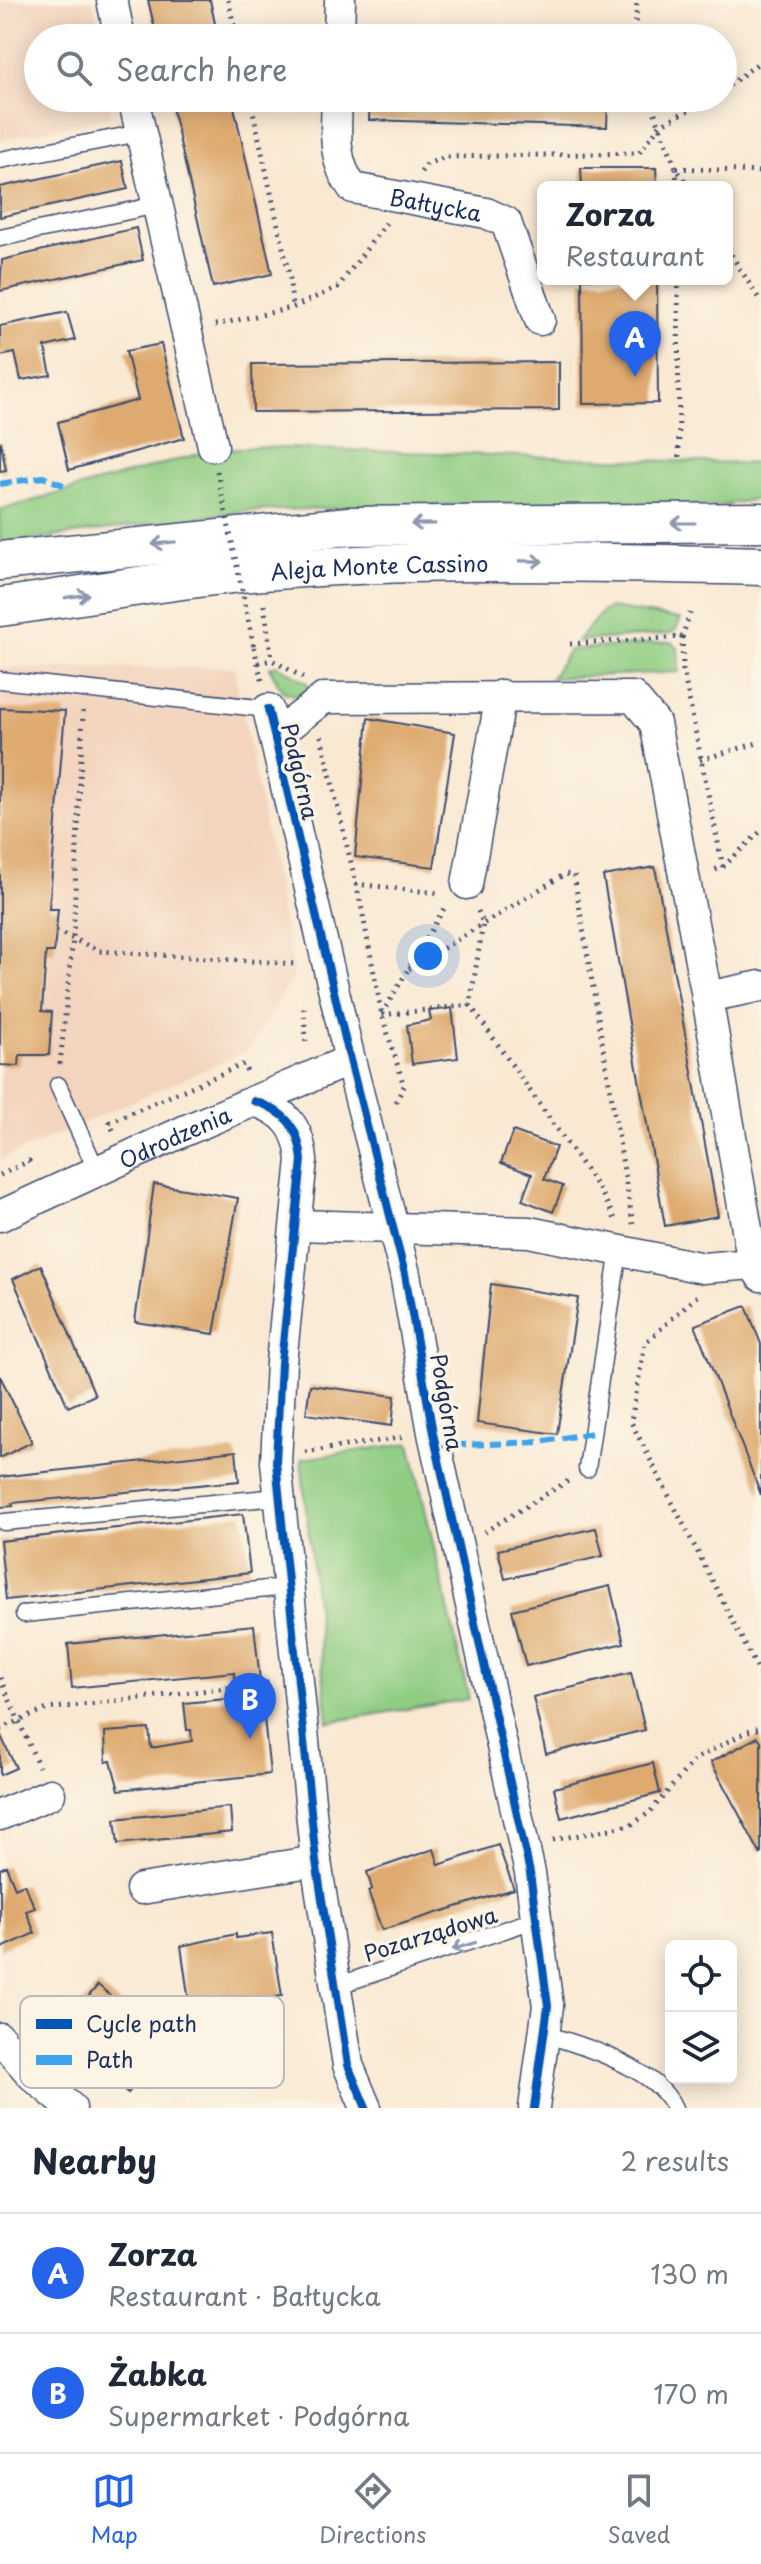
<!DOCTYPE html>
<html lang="en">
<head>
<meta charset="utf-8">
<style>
	:root { --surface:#fff; --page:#f2f2f3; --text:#1f2937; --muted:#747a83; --line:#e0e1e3; --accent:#2563eb }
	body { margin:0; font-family:"Playpen Sans",sans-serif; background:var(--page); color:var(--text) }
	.controls { position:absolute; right:24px; bottom:24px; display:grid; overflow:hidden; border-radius:12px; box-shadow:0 4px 20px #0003 }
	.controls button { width:72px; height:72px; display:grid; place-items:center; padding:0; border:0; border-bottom:2px solid var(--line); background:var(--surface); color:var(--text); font:40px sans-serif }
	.you { position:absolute; left:428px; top:956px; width:28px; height:28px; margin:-20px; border:6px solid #fff; border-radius:50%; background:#1a73e8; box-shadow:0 0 0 12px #1a73e833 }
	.badge { display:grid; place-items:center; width:52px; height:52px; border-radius:50%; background:var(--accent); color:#fff; font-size:26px; font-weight:700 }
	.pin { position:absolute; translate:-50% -66px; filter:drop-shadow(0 2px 4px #0008) }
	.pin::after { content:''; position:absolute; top:42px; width:28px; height:24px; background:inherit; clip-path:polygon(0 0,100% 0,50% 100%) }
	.popup { position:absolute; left:537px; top:181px; width:196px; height:104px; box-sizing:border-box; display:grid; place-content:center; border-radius:12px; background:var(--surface); filter:drop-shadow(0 2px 6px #0005); font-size:26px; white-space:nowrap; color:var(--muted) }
	.popup b { font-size:30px; color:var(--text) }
	.popup::after { content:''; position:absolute; left:50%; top:100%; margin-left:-16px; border:16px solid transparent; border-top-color:var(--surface) }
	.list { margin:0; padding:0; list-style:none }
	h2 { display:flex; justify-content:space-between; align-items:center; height:104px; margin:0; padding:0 32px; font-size:34px }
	h2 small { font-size:26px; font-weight:400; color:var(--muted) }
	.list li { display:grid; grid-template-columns:52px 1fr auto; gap:24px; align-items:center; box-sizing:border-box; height:120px; padding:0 32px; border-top:2px solid var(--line) }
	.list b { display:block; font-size:30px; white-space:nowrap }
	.list p { margin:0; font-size:26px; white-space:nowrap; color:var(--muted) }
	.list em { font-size:26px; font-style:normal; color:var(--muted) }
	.icon { flex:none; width:44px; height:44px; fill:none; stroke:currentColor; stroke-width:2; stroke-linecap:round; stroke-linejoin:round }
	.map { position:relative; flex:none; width:761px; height:2108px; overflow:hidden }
	.search { position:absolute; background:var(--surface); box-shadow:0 4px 20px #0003; left:24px; right:24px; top:24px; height:88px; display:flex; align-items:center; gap:20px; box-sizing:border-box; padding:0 28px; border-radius:44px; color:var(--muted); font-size:30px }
	.sheet { height:344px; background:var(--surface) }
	nav { display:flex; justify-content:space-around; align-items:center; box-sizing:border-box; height:112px; border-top:2px solid var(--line); background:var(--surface); font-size:22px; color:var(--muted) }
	nav a { display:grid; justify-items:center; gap:4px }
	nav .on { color:var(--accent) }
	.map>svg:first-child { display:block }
	.built { fill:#f3d4be }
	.green { fill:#90cd83; stroke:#567e70; stroke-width:2 }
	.building { fill:#deaa6f }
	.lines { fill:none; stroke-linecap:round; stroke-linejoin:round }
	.service-casing { stroke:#3c4b70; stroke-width:19 }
	.minor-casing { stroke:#3c4b70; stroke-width:33 }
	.tertiary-casing { stroke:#3c4b70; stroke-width:41 }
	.path { stroke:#3c4b70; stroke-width:5; stroke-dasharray:2 6; stroke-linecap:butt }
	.service { stroke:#fff; stroke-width:16 }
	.minor { stroke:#fff; stroke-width:30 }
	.tertiary { stroke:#fff; stroke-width:38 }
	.path-bridge { stroke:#3c4b70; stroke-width:5; stroke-dasharray:2 6; stroke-linecap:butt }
	.quiet { stroke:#3da3ed; stroke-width:6; stroke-dasharray:12 6; stroke-linecap:butt }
	.cycleway-casing { stroke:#fcf5e5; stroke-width:13 }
	.cycleway { stroke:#0057b8; stroke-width:8 }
	.oneway { stroke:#8d97ae }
	.labels { text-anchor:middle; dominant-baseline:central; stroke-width:7; stroke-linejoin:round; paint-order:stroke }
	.street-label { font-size:22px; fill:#1b2f5e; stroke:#fcf5e5 }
	.key { fill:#fcf5e5; stroke:#b8babc; stroke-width:2 }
	.key-label { font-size:22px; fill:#1b2f5e }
</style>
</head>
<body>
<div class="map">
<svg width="761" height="2108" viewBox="0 0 761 2108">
	<rect width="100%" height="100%" fill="#fcf5e5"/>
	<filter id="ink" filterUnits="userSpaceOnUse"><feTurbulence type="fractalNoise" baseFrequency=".0125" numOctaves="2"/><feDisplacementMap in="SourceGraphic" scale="16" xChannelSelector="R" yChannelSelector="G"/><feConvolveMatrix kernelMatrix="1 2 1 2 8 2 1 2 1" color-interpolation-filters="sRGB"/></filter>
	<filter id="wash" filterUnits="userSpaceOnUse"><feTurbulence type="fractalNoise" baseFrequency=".006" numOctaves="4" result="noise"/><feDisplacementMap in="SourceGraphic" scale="32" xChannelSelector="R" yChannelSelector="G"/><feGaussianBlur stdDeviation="1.8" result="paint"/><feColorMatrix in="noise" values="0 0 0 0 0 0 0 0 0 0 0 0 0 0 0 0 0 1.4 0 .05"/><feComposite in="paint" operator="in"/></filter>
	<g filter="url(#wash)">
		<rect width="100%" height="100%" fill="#f9e9d3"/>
		<g class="built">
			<polygon points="0,0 93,0 99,38 38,38 38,98 107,98 110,117 0,140"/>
			<polygon points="234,667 294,975 249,1050 0,1160 0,668"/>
		</g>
		<g class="green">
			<polygon points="253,447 761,464 761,498 720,506 486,504 244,511 0,544 0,510 202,453"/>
			<polygon points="610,608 681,619 675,631 668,634 577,641 603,611"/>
			<polygon points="672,642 678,648 679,672 551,678 569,650"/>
			<polygon points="278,665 307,683 310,690 296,696 282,691 269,667"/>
			<polygon points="410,1443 469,1699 328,1722 301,1459"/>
		</g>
		<g id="blocks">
			<g class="building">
				<polygon points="148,0 210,0 218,38 157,38"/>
				<polygon points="170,98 232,98 272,274 213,287"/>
				<polygon points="370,98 608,98 607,127 369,120"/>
				<polygon points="122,161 128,189 0,217 0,187"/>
				<polygon points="581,168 656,168 657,187 582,187"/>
				<polygon points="136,228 143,260 0,291 2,260"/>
				<polygon points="582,279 657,279 658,403 583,404"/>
				<polygon points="67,312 75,340 45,347 51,375 21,380 15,353 0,356 0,326"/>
				<polygon points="161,344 184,438 69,470 58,422 138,400 126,351"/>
				<polygon points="559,362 559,410 253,412 252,364"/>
				<polygon points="1,442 6,470 0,471 0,443"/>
				<polygon points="0,708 65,711 49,909 58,909 54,952 46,952 42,1011 52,1012 49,1055 20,1055 19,1066 0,1065"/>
				<polygon points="368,718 455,733 434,867 355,857"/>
				<polygon points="655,867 718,1216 665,1226 603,876"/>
				<polygon points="452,1008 458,1058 412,1064 407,1025 431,1020 429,1011"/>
				<polygon points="513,1131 556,1147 544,1179 563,1186 553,1212 522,1200 532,1174 501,1163"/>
				<polygon points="154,1184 238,1198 214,1334 135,1322"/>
				<polygon points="41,1265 95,1395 68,1407 13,1279"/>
				<polygon points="491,1284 578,1298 557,1434 477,1423"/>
				<polygon points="746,1306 761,1344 761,1495 695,1325"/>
				<polygon points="0,1376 32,1442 0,1458"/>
				<polygon points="310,1385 395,1396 392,1426 306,1414"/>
				<polygon points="236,1451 239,1481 12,1503 13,1506 0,1507 0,1477"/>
				<polygon points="243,1514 250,1573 6,1600 0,1541"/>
				<polygon points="596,1528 603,1556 505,1579 498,1550"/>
				<polygon points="610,1586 624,1643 526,1666 512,1610"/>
				<polygon points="254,1625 270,1774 119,1790 111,1761 106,1762 105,1732 149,1729 151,1748 192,1741 191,1730 187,1730 184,1703 237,1698 234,1672 72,1688 68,1644"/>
				<polygon points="631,1673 645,1730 546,1754 533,1697"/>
				<polygon points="0,1734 16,1768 0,1775"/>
				<polygon points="758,1737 761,1741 761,1855 711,1762"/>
				<polygon points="653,1763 660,1793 561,1818 554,1788"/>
				<polygon points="230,1807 232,1832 118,1844 115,1819"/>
				<polygon points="498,1845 514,1889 382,1930 368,1891 372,1889 367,1872 434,1849 439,1865"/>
				<polygon points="6,1866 15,1888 24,1884 35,1908 26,1911 35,1933 0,1949 0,1869"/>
				<polygon points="272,1933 282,1996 190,2009 181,1946 236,1934 236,1938"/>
				<polygon points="98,1985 126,2009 129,2005 169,2045 128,2093 57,2034"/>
			</g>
		</g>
	</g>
	<g filter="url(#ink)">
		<use href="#blocks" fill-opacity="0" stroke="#3c4b70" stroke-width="2"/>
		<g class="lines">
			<g class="service-casing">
				<g id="service">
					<polyline points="0,160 140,133"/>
					<polyline points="0,238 157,205"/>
					<polyline points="0,680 268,709"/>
					<polyline points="58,1085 97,1171"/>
					<polyline points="587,1469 619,1249"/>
					<polyline points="4,1522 279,1497"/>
					<polyline points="24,1614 287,1587"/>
					<polyline points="336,1986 537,1919"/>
					<path d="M547,2035C585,2046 658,2069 674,2108"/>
				</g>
			</g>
			<g class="minor-casing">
				<g id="minor">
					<polyline points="112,0 120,38"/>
					<polyline points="339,38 340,0"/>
					<polyline points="133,98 213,446"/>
					<path id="s1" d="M337,98C336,129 332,162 353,188L486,213L506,222L540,320"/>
					<polyline points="268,709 350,1060 405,1274 433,1433 530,1873 548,2006 534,2108"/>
					<polyline points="275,736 324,698 633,697 655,723 707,997"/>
					<polyline points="467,884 501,695"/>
					<polyline points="761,986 707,997 753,1264 761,1276"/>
					<path d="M254,1101C286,1111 299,1128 302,1160L281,1363L276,1462L316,1861L348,2065L366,2108"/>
					<path id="s2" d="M0,1216L184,1131L350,1060"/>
					<polyline points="297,1225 529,1232 703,1268 753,1264"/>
					<polyline points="0,1815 50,1794"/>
					<polyline points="141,1889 316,1861"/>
					<polyline points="0,2038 32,2075 71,2108"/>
				</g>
			</g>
			<g class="tertiary-casing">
				<g id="tertiary">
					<polyline points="0,561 349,526 761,522"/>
					<path id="s3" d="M0,607C74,597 148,583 222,575C401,556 582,562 761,566"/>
				</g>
			</g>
			<g class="path">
				<polyline points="228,0 237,38"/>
				<polyline points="635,38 637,0"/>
				<polyline points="723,90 761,61"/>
				<polyline points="250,98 290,279 292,308"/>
				<polyline points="649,98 676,168 689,187"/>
				<polyline points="676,168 677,187"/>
				<polyline points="677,168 761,172"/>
				<polyline points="421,172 427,164 446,157 639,153 660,125 712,98"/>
				<polyline points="727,248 761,302"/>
				<polyline points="678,279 679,459"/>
				<polyline points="215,325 292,308 338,287 386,223"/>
				<polyline points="264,605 272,660"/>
				<polyline points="682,637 683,670 723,867 714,870"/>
				<polyline points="570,644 682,637 690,613"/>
				<polyline points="254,647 262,681"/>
				<polyline points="258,663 272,660 304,678"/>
				<polyline points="321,736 361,905 382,1015 404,1086 394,1105"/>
				<polyline points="700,760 761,742"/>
				<polyline points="723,867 761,831"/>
				<polyline points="355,884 438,893"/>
				<polyline points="478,911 483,923 470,1005 601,1192 615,1219"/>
				<polyline points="56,931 99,951 296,964"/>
				<polyline points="409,969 565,874 574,875 633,1224"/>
				<polyline points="304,1008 306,1045"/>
				<polyline points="382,1014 446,905"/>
				<polyline points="382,1015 470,1005"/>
				<polyline points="60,1064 73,938 83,711"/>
				<polyline points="113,1130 110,1122 244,1064 247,1072"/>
				<polyline points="0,1175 29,1161 33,1167"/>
				<polyline points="697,1296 645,1343 631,1422 761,1676"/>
				<polyline points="305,1452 406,1437"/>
				<polyline points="484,1532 568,1481"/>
				<polyline points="0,1678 39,1767"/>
				<polyline points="0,1729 47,1709 269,1683"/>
				<polyline points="553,1840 631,1825 650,1812 695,1759 748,1731 761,1728"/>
			</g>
			<use href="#service" class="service"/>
			<use href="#minor" class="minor"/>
			<use href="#tertiary" class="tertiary"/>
			<polyline class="path-bridge" points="217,471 254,647"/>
			<g class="quiet">
				<polyline points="0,484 43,477 66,486"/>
				<polyline points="436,1446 539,1442 593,1433"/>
			</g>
			<g class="cycleway-casing">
				<g id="cycleway">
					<polyline points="268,709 350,1060 405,1274 433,1433 530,1873 548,2006 534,2108"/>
					<path d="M254,1101C286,1111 299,1128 302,1160L281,1363L276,1462L316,1861L348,2065L366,2108"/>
				</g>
			</g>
			<use href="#cycleway" class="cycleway"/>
		</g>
		<defs><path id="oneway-shaft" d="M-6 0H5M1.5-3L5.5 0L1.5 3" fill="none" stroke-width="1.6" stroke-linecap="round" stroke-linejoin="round" transform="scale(2)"/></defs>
		<g class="oneway">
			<use href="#oneway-shaft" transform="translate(683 523) rotate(180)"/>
			<use href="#oneway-shaft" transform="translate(423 524) rotate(179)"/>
			<use href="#oneway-shaft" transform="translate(164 543) rotate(174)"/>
			<use href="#oneway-shaft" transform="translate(531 561) rotate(1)"/>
			<use href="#oneway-shaft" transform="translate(77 596) rotate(-8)"/>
			<use href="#oneway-shaft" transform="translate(464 1946) rotate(163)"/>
		</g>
	</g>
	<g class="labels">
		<g class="street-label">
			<text stroke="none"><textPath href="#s1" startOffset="178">Bałtycka</textPath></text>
			<text stroke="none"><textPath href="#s3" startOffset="382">Aleja Monte Cassino</textPath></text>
			<text transform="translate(301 771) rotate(77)">Podgórna</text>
			<text stroke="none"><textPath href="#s2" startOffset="192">Odrodzenia</textPath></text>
			<text transform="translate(448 1402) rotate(80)">Podgórna</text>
			<text transform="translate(430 1933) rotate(-17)">Pozarządowa</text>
		</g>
	</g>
	<rect x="20" y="1996" width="264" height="92" rx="12" class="key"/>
	<rect x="36" y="2019" width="36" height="10" fill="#0057b8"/>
	<rect x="36" y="2055" width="36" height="10" fill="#3da3ed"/>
	<g class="key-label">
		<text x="86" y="2032">Cycle path</text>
		<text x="86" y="2068">Path</text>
	</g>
</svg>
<div class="controls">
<button><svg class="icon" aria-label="locate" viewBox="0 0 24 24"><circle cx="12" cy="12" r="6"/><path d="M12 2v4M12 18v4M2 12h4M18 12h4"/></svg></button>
<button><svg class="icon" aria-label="layers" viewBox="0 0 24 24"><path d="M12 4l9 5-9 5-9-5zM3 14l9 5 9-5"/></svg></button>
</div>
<div class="you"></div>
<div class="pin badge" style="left:635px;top:377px">A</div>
<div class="popup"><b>Zorza</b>Restaurant</div>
<div class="pin badge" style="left:250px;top:1739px">B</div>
<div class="search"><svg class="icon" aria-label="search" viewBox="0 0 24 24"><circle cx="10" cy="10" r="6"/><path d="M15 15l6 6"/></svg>Search here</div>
</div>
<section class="sheet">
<h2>Nearby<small>2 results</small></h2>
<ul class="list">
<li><span class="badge">A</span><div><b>Zorza</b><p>Restaurant · Bałtycka</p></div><em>130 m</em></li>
<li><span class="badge">B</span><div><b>Żabka</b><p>Supermarket · Podgórna</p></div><em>170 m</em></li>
</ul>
</section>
<nav>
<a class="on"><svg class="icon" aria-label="map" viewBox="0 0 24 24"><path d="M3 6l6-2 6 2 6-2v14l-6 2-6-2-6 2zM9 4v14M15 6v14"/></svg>Map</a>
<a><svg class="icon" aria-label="directions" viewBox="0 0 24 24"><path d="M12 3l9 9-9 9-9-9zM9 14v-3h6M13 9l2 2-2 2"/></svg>Directions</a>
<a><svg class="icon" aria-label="saved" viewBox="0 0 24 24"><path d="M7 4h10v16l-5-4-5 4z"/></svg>Saved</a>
</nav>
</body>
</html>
